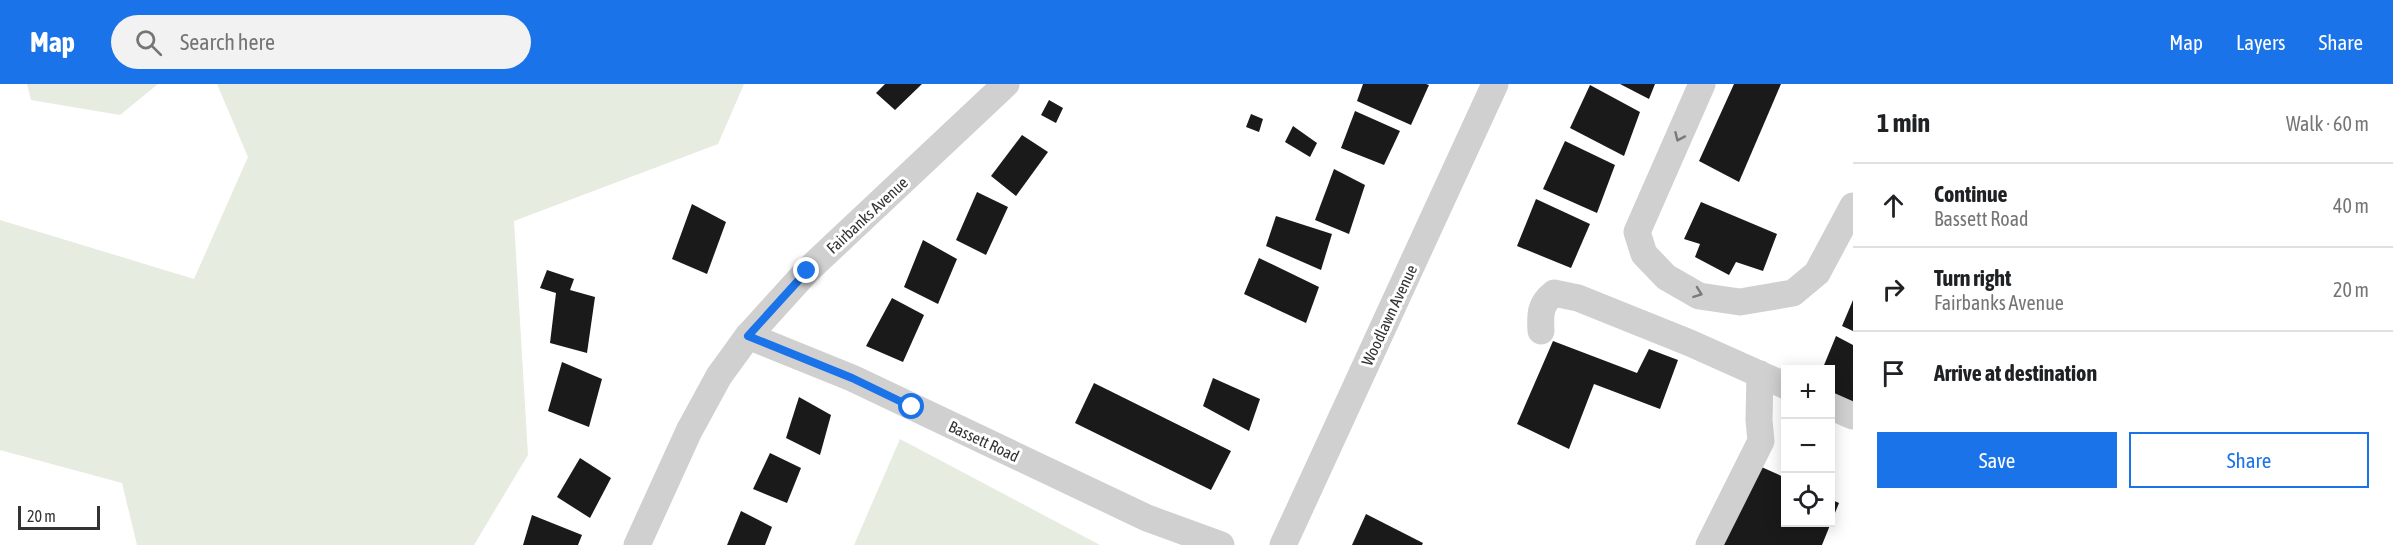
<!DOCTYPE html>
<html lang="en">
<head>
<meta charset="utf-8">
<style>
	:root { --surface:#fff; --page:#f2f2f2; --text:#202124; --muted:#757577; --line:#e0e0e0; --accent:#1a73e8 }
	body { margin:0; font-family:"Asap Condensed",sans-serif; background:var(--page); color:var(--text) }
	.controls { position:absolute; right:18px; bottom:18px; display:grid; overflow:hidden; border-radius:0px; box-shadow:0 3px 15px #0003 }
	.controls button { width:54px; height:54px; display:grid; place-items:center; padding:0; border:0; border-bottom:2px solid var(--line); background:var(--surface); color:var(--text); font:30px sans-serif }
	.scale { position:absolute; left:18px; bottom:15px; width:82px; box-sizing:border-box; padding-left:6px; border:3px solid #333; border-top:0; font-size:16px; line-height:21px; white-space:nowrap; color:#333; -webkit-text-stroke:4px #fff; paint-order:stroke }
	.stop { position:absolute; width:18px; height:18px; margin:-14px; border:4px solid #1a73e8; border-radius:50%; background:#fff }
	.stop.end { background:#1a73e8; border-color:#fff; box-shadow:0 2px 6px #0008 }
	.list { margin:0; padding:0; list-style:none }
	h2 { display:flex; justify-content:space-between; align-items:center; height:78px; margin:0; padding:0 24px; font-size:26px }
	h2 small { font-size:20px; font-weight:400; color:var(--muted) }
	.list li { display:grid; grid-template-columns:39px 1fr auto; gap:18px; align-items:center; box-sizing:border-box; height:84px; padding:0 24px; border-top:2px solid var(--line) }
	.list b { display:block; font-size:22px; white-space:nowrap }
	.list p { margin:0; font-size:20px; white-space:nowrap; color:var(--muted) }
	.list em { font-size:20px; font-style:normal; color:var(--muted) }
	.actions { display:flex; gap:12px; padding:18px 24px }
	.actions a { flex:1; padding:14px 0; border:2px solid var(--accent); border-radius:0px; text-align:center; font-size:21px; color:var(--accent) }
	.actions .main { background:var(--accent); color:#fff }
	.icon { flex:none; width:33px; height:33px; fill:none; stroke:currentColor; stroke-width:2; stroke-linecap:round; stroke-linejoin:round }
	.map { position:relative; flex:none; width:1853px; height:461px; overflow:hidden }
	header { display:flex; align-items:center; gap:36px; box-sizing:border-box; height:84px; padding:0 30px; background:var(--accent); color:#fff }
	header strong { font-size:28px }
	nav { display:flex; gap:33px; margin-inline-start:auto; font-size:21px }
	.search { width:420px; height:54px; background:var(--page); display:flex; align-items:center; gap:15px; box-sizing:border-box; padding:0 21px; border-radius:33px; color:var(--muted); font-size:22px }
	main { display:flex }
	aside { flex:1; background:var(--surface) }
	.map>svg:first-child { display:block }
	.green { fill:#e6ecdf }
	.building { fill:#1a1a1a }
	.lines { fill:none; stroke-linecap:round; stroke-linejoin:round }
	.minor { stroke:#d0d0d0; stroke-width:27 }
	.oneway { stroke:#7a7a7a }
	.route { stroke:#1a73e8; stroke-width:8 }
	.labels { text-anchor:middle; dominant-baseline:central; stroke-width:6; stroke-linejoin:round; paint-order:stroke }
	.street-label { font-size:16px; fill:#333; stroke:#fff }
</style>
</head>
<body>
<header>
<strong>Map</strong>
<div class="search"><svg class="icon" aria-label="search" viewBox="0 0 24 24"><circle cx="10" cy="10" r="6"/><path d="M15 15l6 6"/></svg>Search here</div>
<nav><a>Map</a><a>Layers</a><a>Share</a></nav>
</header>
<main>
<div class="map">
<svg width="1853" height="461" viewBox="0 0 1853 461">
	<rect width="100%" height="100%" fill="#fff"/>
	<g class="green">
		<polygon points="27,0 158,0 120,31 31,16"/>
		<polygon points="217,0 744,0 718,60 514,137 528,371 474,461 137,461 122,399 0,366 0,136 194,195 248,73"/>
		<polygon points="900,355 1100,461 854,461"/>
	</g>
	<g class="building">
		<polygon points="885,0 922,0 895,26 876,9"/>
		<polygon points="1363,0 1426,0 1429,1 1411,41 1357,17"/>
		<polygon points="1620,0 1655,0 1649,15"/>
		<polygon points="1734,0 1781,0 1739,98 1699,77"/>
		<polygon points="1590,1 1640,28 1624,72 1570,44"/>
		<polygon points="1049,16 1063,24 1056,39 1041,31"/>
		<polygon points="1355,27 1400,47 1384,81 1341,64"/>
		<polygon points="1251,30 1263,35 1259,48 1246,43"/>
		<polygon points="1293,42 1317,59 1310,73 1285,58"/>
		<polygon points="1022,51 1048,68 1016,112 991,92"/>
		<polygon points="1565,57 1615,81 1597,129 1543,105"/>
		<polygon points="1334,85 1365,101 1349,150 1315,136"/>
		<polygon points="977,108 1008,123 986,171 956,156"/>
		<polygon points="1536,115 1590,140 1571,184 1517,162"/>
		<polygon points="1701,118 1777,150 1763,187 1736,178 1729,191 1695,173 1700,160 1684,155"/>
		<polygon points="692,120 726,138 707,190 672,175"/>
		<polygon points="1276,132 1332,150 1321,186 1266,162"/>
		<polygon points="923,156 957,175 938,220 904,203"/>
		<polygon points="1259,174 1319,203 1306,239 1244,210"/>
		<polygon points="547,186 574,195 570,206 595,213 587,269 550,259 556,209 540,204"/>
		<polygon points="892,214 924,231 903,278 866,262"/>
		<polygon points="1853,216 1853,247 1842,242"/>
		<polygon points="1836,252 1853,261 1853,319 1830,309 1830,286 1822,286"/>
		<polygon points="1553,257 1637,289 1649,265 1678,276 1660,325 1594,300 1569,365 1517,340"/>
		<polygon points="562,278 602,295 589,343 548,327"/>
		<polygon points="1213,294 1260,315 1249,347 1203,322"/>
		<polygon points="1094,299 1231,367 1211,406 1075,339"/>
		<polygon points="799,313 831,331 820,371 786,354"/>
		<polygon points="770,369 801,384 787,419 753,405"/>
		<polygon points="580,374 611,394 590,434 557,413"/>
		<polygon points="1757,381 1786,394 1786,438 1830,438 1830,415 1839,419 1822,461 1723,461"/>
		<polygon points="741,427 772,443 765,461 727,461"/>
		<polygon points="1366,430 1423,459 1422,461 1352,461"/>
		<polygon points="532,431 582,451 578,461 523,461"/>
	</g>
	<g class="lines">
		<g class="minor">
			<polyline points="1702,0 1637,148 1644,170 1666,193 1699,212 1740,218 1793,209 1817,189 1853,122"/>
			<path d="M1541,247C1540,230 1540,220 1554,209L1578,214L1690,259L1786,302"/>
			<polyline points="748,252 852,294 1147,434 1221,461"/>
			<polyline points="1830,322 1853,332"/>
			<polyline points="637,461 689,347 719,292 748,252 807,187 1006,0"/>
			<polyline points="1283,461 1495,0"/>
			<polyline points="1709,461 1761,357 1759,336 1760,290"/>
		</g>
	</g>
	<defs><path id="oneway-chevron" d="M-2-3.5L2.5 0L-2 3.5" fill="none" stroke-width="1.6" stroke-linecap="round" stroke-linejoin="round" transform="scale(1.5)"/></defs>
	<g class="oneway">
		<use href="#oneway-chevron" transform="translate(1679 53) rotate(114)"/>
		<use href="#oneway-chevron" transform="translate(1698 209) rotate(20)"/>
	</g>
	<g class="lines">
		<polyline class="route" points="807,187 748,252 852,294 912,323"/>
	</g>
	<g class="labels">
		<g class="street-label">
			<text transform="translate(867 131) rotate(-43)">Fairbanks Avenue</text>
			<text transform="translate(1389 231) rotate(-65)">Woodlawn Avenue</text>
			<text transform="translate(984 357) rotate(25)">Bassett Road</text>
		</g>
	</g>
</svg>
<div class="controls">
<button>+</button>
<button>−</button>
<button><svg class="icon" aria-label="locate" viewBox="0 0 24 24"><circle cx="12" cy="12" r="6"/><path d="M12 2v4M12 18v4M2 12h4M18 12h4"/></svg></button>
</div>
<div class="scale">20 m</div>
<div class="stop" style="left:912px;top:323px"></div>
<div class="stop end" style="left:807px;top:187px"></div>
</div>
<aside>
<h2>1 min<small>Walk · 60 m</small></h2>
<ul class="list">
<li><svg class="icon" aria-label="ahead" viewBox="0 0 24 24"><path d="M12 20V5M6 11l6-6 6 6"/></svg><div><b>Continue</b><p>Bassett Road</p></div><em>40 m</em></li>
<li><svg class="icon" aria-label="right" viewBox="0 0 24 24"><path d="M7 20v-9h11M14 6l5 5-5 5"/></svg><div><b>Turn right</b><p>Fairbanks Avenue</p></div><em>20 m</em></li>
<li><svg class="icon" aria-label="arrive" viewBox="0 0 24 24"><path d="M6 21V4h12l-3 4 3 4H6"/></svg><div><b>Arrive at destination</b></div></li>
</ul>
<div class="actions"><a class="main">Save</a><a>Share</a></div>
</aside>
</main>
</body>
</html>
